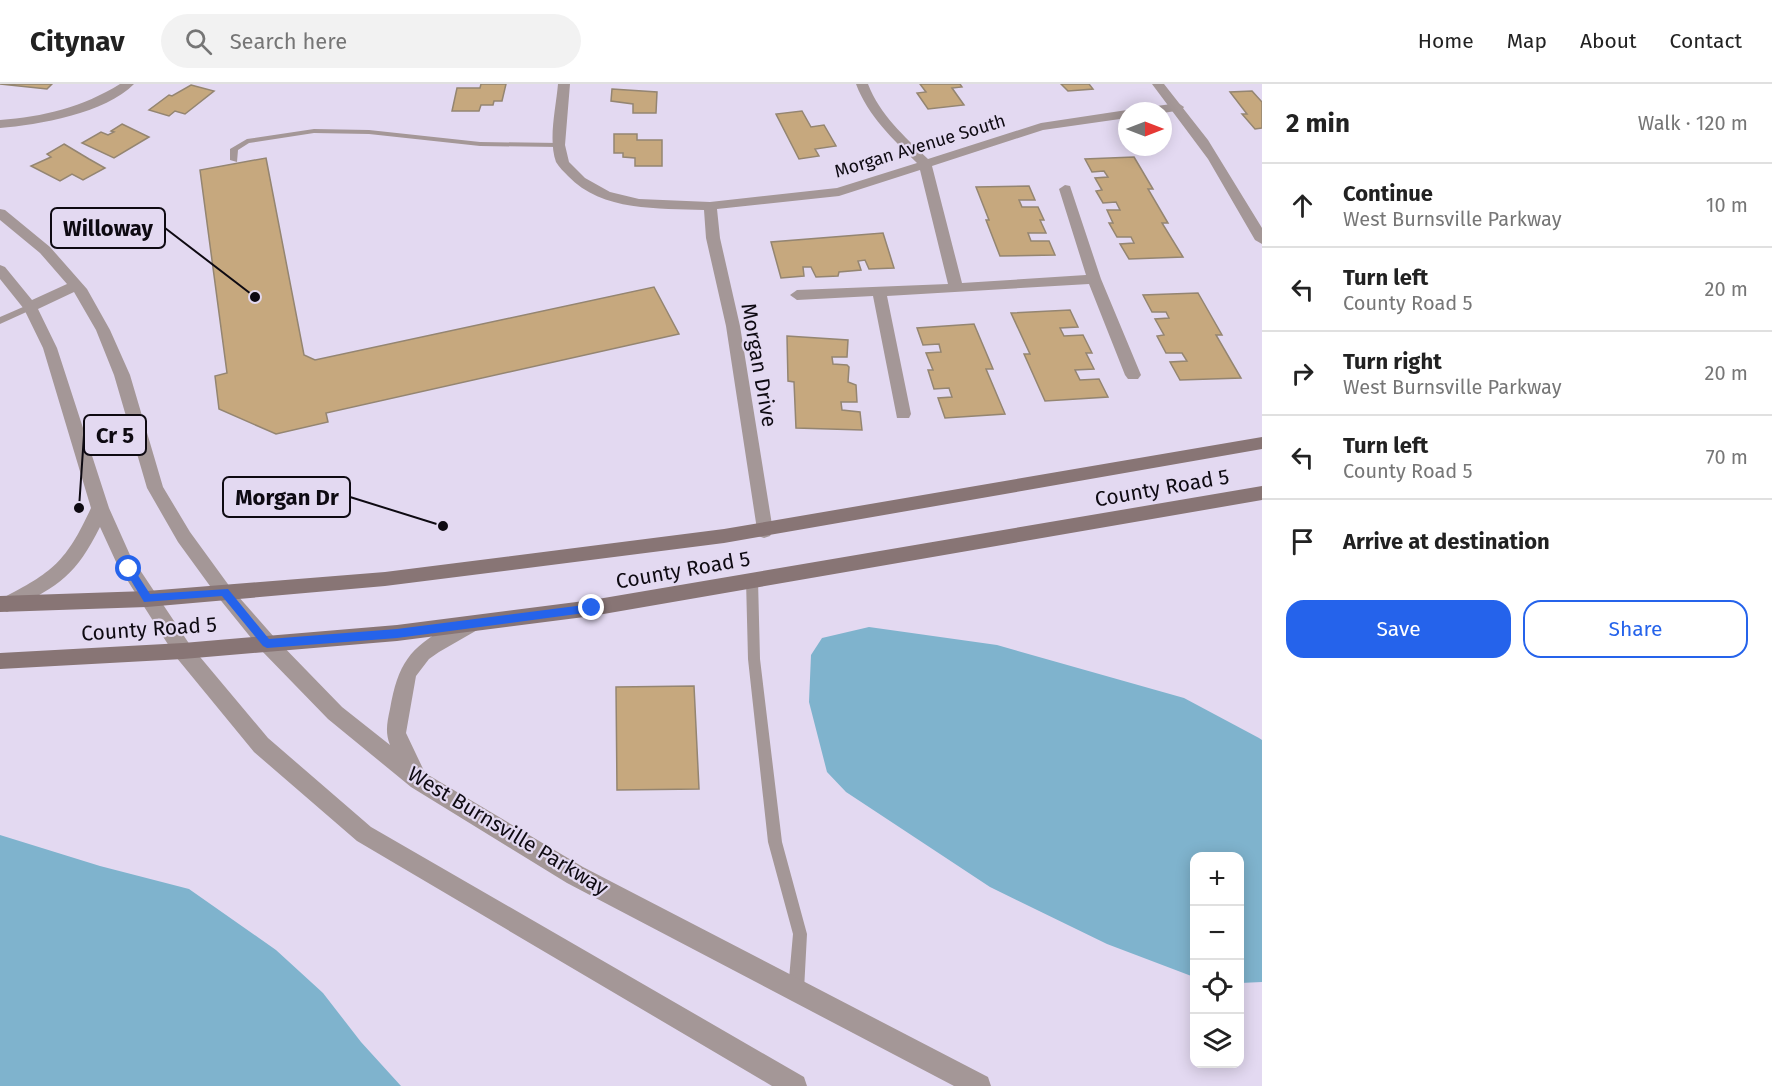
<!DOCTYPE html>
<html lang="en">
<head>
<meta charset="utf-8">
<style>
	:root { --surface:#fff; --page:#f2f2f2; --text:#222; --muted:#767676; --line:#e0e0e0; --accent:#2563eb }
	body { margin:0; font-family:"Fira Sans",sans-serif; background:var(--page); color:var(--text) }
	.controls { position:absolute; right:18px; bottom:18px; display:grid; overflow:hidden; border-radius:12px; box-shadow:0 3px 15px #0003 }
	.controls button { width:54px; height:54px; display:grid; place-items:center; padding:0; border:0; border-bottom:2px solid var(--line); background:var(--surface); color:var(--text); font:30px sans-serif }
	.compass { position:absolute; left:1118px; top:18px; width:54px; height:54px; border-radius:50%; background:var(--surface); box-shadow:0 3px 15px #0003; rotate:90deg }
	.stop { position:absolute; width:18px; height:18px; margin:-14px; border:4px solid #2563eb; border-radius:50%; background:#fff }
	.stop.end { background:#2563eb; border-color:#fff; box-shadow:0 2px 6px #0008 }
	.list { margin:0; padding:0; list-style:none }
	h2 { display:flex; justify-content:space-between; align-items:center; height:78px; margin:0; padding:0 24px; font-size:26px }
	h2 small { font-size:20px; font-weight:400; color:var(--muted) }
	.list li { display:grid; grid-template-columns:39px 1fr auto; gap:18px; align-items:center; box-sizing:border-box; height:84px; padding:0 24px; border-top:2px solid var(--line) }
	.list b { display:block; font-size:22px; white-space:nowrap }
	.list p { margin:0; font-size:20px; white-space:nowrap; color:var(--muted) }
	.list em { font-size:20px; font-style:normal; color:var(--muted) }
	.actions { display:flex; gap:12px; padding:18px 24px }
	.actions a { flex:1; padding:14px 0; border:2px solid var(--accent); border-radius:18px; text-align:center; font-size:21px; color:var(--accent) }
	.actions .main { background:var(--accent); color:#fff }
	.icon { flex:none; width:33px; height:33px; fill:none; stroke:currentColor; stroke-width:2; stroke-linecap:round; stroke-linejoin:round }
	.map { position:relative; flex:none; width:1262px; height:1002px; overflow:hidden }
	header { display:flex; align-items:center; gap:36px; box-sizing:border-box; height:84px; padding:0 30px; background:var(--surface); border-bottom:2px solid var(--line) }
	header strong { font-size:28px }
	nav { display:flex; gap:33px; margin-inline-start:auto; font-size:21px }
	.search { width:420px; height:54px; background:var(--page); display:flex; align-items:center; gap:15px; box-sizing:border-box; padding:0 21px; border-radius:33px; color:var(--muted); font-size:22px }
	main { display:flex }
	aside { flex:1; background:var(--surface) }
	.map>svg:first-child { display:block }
	.water { fill:#7fb3cd }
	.building { fill:#c6a87e; stroke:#948571; stroke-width:1.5 }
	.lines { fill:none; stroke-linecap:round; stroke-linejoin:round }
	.service { fill:#a49797; fill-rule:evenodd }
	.minor { fill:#a49797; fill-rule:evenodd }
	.tertiary { fill:#a49797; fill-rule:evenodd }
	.secondary { fill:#887575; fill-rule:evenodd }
	.route { fill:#2563eb }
	.labels { text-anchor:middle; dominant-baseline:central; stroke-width:4.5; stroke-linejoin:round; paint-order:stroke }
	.far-street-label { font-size:18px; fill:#0e0a12; stroke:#e3d9f1 }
	.street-label { font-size:21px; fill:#0e0a12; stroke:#e3d9f1 }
	.leader { fill:none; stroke:#0e0a12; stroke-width:2 }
	.callout-dot { fill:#0e0a12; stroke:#e3d9f1; stroke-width:2 }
	.callout { fill:#e3d9f1; stroke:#0e0a12; stroke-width:2 }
	.callout-label { font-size:22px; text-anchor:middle; font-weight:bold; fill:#0e0a12 }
</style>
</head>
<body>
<header>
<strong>Citynav</strong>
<div class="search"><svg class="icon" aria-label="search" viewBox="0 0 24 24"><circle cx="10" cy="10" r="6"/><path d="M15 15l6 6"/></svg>Search here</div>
<nav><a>Home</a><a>Map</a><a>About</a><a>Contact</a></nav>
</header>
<main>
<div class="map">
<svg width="1262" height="1002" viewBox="0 0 1262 1002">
	<rect width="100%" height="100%" fill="#e3d9f1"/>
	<g class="water">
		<polygon points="869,543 997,561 1184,614 1259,654 1262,656 1262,898 1240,899 1240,772 1194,772 1194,893 1107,860 990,803 846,708 827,688 809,618 811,571 822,554"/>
		<polygon points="0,751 100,782 189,805 276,866 323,909 361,958 401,1002 0,1002"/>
	</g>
	<g class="building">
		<polygon points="0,0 52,0 47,5"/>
		<polygon points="481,0 506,0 502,17 494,17 493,21 481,21 479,27 452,27 457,4 480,4"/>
		<polygon points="920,0 960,0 962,3 952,4 964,21 928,25 917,9 926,8"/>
		<polygon points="1061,0 1089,0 1093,5 1068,7"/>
		<polygon points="191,1 214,7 185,30 175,27 169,32 149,26 169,11 172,12"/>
		<polygon points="612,5 657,8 656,29 633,29 633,20 611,17"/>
		<polygon points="1252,7 1262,18 1262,44 1255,45 1242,30 1247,30 1230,8"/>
		<polygon points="802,27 811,43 824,41 836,62 815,65 819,72 799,75 776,30"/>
		<polygon points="122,40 149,53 114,74 82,59 101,48 108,51 114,48 111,47"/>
		<polygon points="614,50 637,50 637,56 662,56 662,82 635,82 635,74 623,73 623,69 614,69"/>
		<polygon points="64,60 89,75 105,84 83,96 72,90 60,97 31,82 51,73 47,70"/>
		<polygon points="1134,73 1153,105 1148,105 1168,139 1162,139 1183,173 1129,175 1120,160 1134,159 1131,153 1117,153 1109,139 1113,139 1107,126 1120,126 1116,118 1103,119 1096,107 1102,106 1095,94 1108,93 1104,87 1092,88 1085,75"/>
		<polygon points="266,74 304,271 315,276 654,203 679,250 326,329 328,338 276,350 219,325 215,292 227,289 200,86"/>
		<polygon points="1029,102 1035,116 1019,116 1022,123 1038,123 1044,136 1040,136 1046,149 1028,149 1031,157 1049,157 1055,171 1000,172 986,136 989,136 976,103"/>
		<polygon points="883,149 894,184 869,185 865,176 858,177 861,186 839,188 838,192 816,193 811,183 803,183 804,192 781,194 771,158"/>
		<polygon points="1198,209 1222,251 1216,251 1241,294 1180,296 1170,278 1187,277 1182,269 1166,269 1157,252 1164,251 1155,235 1169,234 1166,228 1152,228 1143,211"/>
		<polygon points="1070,226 1078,243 1060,244 1064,252 1083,251 1092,269 1086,269 1094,285 1075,286 1080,296 1099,295 1108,313 1045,317 1024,270 1030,270 1011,229"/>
		<polygon points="974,240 993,285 986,285 1005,330 945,334 938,314 952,313 949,304 934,305 928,286 933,286 926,269 941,268 939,260 923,261 917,244"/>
		<polygon points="787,252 848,256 847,273 832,273 833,280 847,281 849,283 848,298 856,301 857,318 841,318 842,326 860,328 862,346 796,344 794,298 788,297"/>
		<polygon points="694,602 699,705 617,706 616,603"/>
	</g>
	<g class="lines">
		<g class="service">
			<polygon points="314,45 369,46 480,58 559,59 563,61 559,63 480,62 369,50 314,49 249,59 238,66 237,78 230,76 230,65 247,55"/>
			<polygon points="30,220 35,223 33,225 0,240 0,233"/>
			<polygon points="752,491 756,492 758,496 760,575 782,758 807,850 804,906 801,911 796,914 791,911 788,906 793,850 768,758 748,575 746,496 748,492"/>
		</g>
		<g class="minor">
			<path d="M120,0H134C106,29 38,41 0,44V36C43,33 83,23 120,0Z"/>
			<path d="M558,0H570L565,61L569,78L585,94L610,108L639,115L710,118L837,104L917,79C893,55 868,32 856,0H868C880,31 904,52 928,75L1041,39L1127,26L1129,27H1127V34L1043,46L932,82L962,199L1086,191L1059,105L1065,101L1070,102L1101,195L1141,291L1138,295H1128L1125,291L1089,200L887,212L911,330L909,334H897L873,212L797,216L790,211L797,206L948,200L920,86L839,112L717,125L720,154L740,242L773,447L770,452L764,454L758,452L726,242L706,154L704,126C659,124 602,128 568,92C564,88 559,83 556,78C548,55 556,24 558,0Z"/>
			<polygon points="1178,19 1184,23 1182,26 1163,29 1144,27 1150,23"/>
		</g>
		<g class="tertiary">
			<polygon points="1152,0 1164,0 1208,56 1262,144 1262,160 1255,156 1208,75"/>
			<path d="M0,125L5,126L50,163L87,205L110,246L130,291L163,403L190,448L230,503L274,553L342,623L390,661C385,648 387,639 390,625C398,580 409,564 449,542C459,537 468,529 479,533L481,539L479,545L439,568L429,575L416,592L406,649L425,689L583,783L988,993L991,1002H954L567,799L411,703L328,635L260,565L218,513L178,458L147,404L114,291L96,246L74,208L38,225L57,264L109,424L130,471L190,561L268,654L371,743L804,993L807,1002H772L357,757L254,668L176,573L117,480L100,443C76,491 60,501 13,525L7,528L1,525V515C53,488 66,478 91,424L43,264L24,225L0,195V181L5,183L32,216L67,200L40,169L0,136Z"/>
		</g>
		<g class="secondary">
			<polygon points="1262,353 1262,365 724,459 385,502 147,523 0,528 0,512 147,507 385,488 724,445"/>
			<polygon points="1262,402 1262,416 592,532 397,557 183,575 0,585 0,569 183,559 397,541 592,516"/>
		</g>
	</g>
	<polygon class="route" points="129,481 132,482 150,510 228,505 269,555 397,545 592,520 597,524 592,528 397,554 267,564 263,562 222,512 144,518 124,485"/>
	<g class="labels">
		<g class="far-street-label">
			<text transform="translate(920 62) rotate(-17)">Morgan Avenue South</text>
		</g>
		<g class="street-label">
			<text transform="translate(759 281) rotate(80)">Morgan Drive</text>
			<text transform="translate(1162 404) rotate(-10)">County Road 5</text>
			<text transform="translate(683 486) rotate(-10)">County Road 5</text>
			<text transform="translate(149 545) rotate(-4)">County Road 5</text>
			<text transform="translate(508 747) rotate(31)">West Burnsville Parkway</text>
		</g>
	</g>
	<path class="leader" d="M255 213L165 144M79 424L84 351M443 442L350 413"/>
	<g class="callout-dot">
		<circle cx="255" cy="213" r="6"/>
		<circle cx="79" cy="424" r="6"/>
		<circle cx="443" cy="442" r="6"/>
	</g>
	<g class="callout">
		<rect x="51" y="124" width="114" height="40" rx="6"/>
		<rect x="84" y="331" width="62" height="40" rx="6"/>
		<rect x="223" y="393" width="127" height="40" rx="6"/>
	</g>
	<g class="callout-label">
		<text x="108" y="152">Willoway</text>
		<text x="115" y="359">Cr 5</text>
		<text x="287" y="421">Morgan Dr</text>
	</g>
</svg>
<div class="controls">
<button>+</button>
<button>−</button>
<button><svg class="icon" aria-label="locate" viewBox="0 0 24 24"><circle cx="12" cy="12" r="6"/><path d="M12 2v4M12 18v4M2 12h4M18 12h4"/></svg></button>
<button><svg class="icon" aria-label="layers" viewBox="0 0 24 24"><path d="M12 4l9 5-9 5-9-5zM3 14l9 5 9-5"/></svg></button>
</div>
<svg class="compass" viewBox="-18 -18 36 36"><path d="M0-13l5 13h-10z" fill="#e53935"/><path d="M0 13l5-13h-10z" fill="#767676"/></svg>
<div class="stop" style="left:129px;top:485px"></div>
<div class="stop end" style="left:592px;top:524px"></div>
</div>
<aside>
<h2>2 min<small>Walk · 120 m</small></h2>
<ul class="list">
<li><svg class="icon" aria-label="ahead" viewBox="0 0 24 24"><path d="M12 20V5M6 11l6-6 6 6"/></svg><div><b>Continue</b><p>West Burnsville Parkway</p></div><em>10 m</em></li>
<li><svg class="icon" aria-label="left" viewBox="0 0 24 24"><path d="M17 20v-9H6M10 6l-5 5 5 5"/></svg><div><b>Turn left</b><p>County Road 5</p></div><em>20 m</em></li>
<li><svg class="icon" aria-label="right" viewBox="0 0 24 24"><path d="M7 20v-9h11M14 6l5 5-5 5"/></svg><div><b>Turn right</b><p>West Burnsville Parkway</p></div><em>20 m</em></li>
<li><svg class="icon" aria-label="left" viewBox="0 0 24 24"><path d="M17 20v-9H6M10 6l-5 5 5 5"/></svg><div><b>Turn left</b><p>County Road 5</p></div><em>70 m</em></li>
<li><svg class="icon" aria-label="arrive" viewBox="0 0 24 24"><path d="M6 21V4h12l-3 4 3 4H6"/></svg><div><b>Arrive at destination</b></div></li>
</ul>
<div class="actions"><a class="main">Save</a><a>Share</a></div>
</aside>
</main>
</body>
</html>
